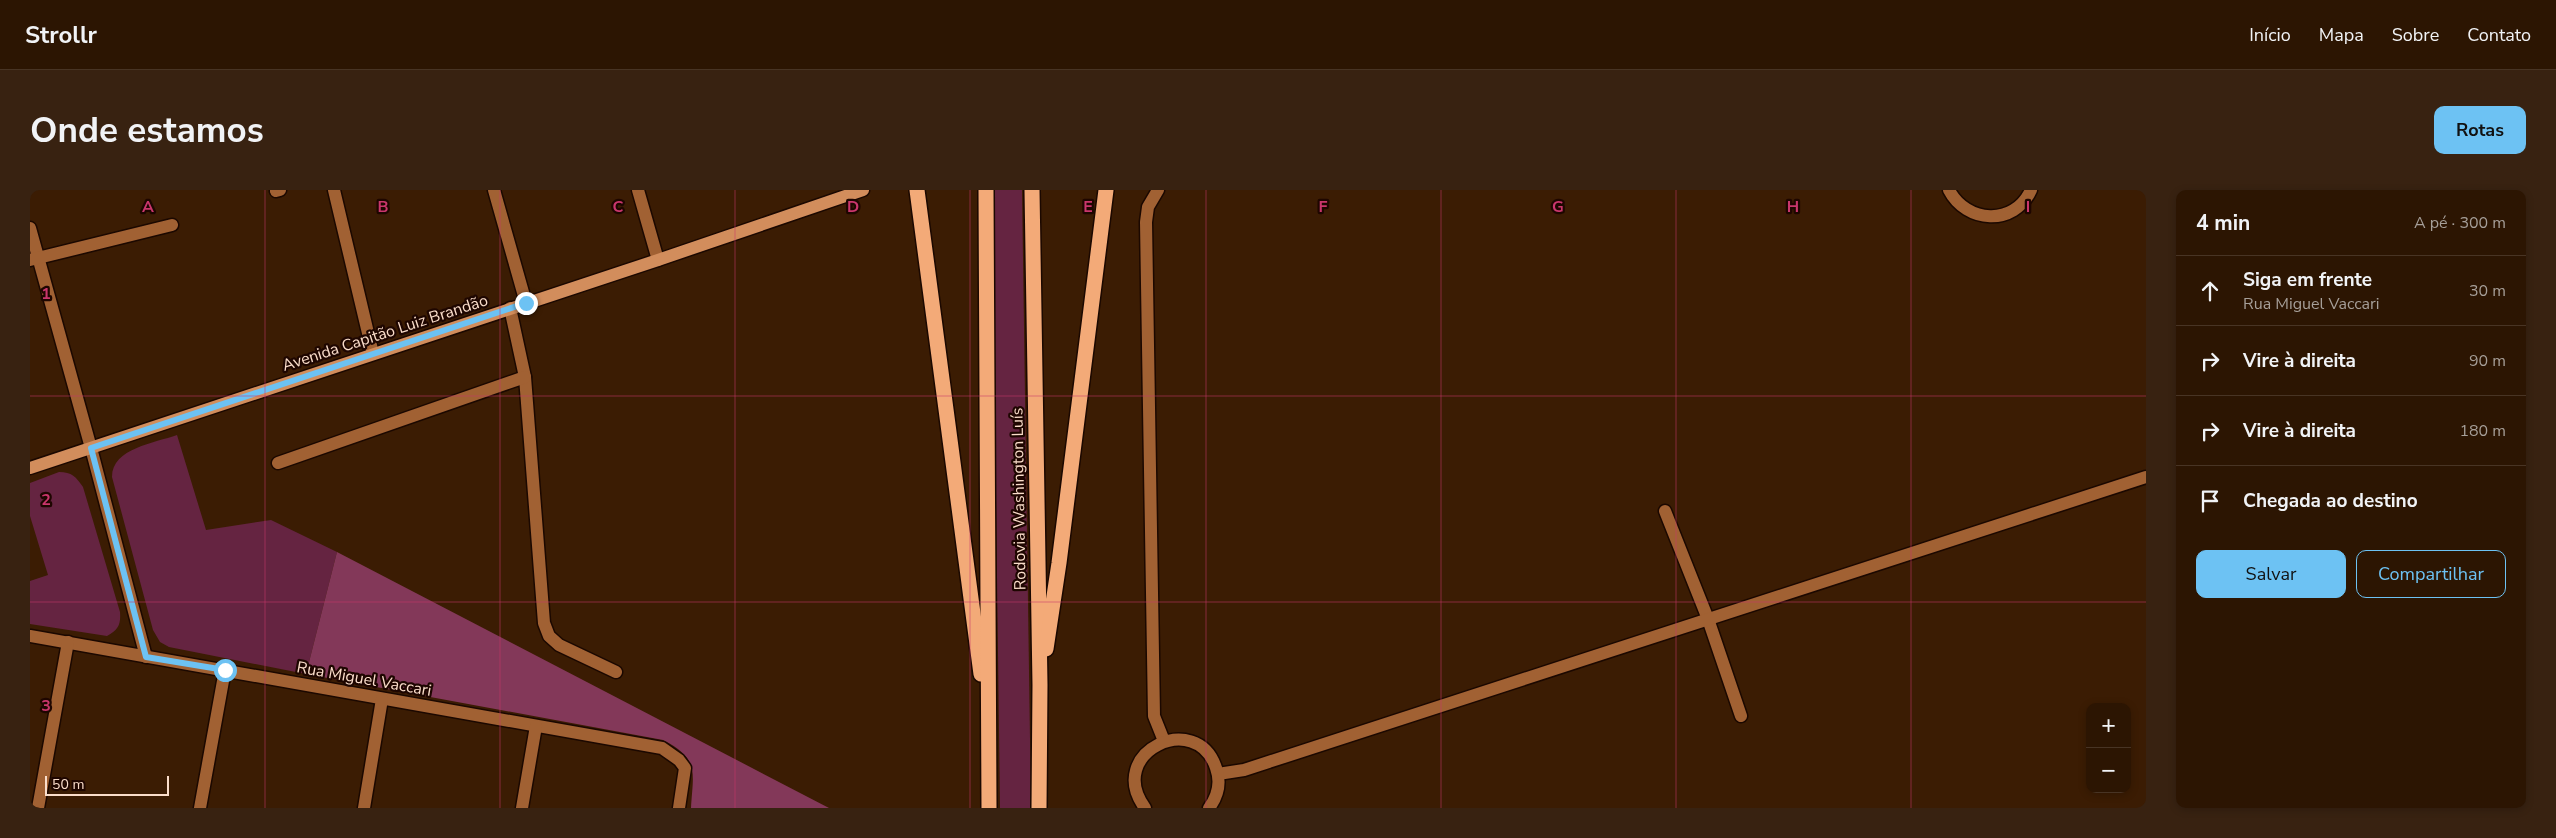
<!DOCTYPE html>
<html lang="pt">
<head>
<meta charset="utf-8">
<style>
	:root { --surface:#2c1502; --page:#382211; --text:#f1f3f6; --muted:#a69f99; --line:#483424; --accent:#6dc2f3 }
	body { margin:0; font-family:"Nunito Sans",sans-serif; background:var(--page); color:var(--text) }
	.controls { position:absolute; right:15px; bottom:15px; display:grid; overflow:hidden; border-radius:10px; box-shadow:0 2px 8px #0003 }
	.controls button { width:45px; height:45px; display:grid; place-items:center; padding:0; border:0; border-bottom:1px solid var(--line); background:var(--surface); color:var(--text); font:25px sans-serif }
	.scale { position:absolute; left:15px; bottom:12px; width:124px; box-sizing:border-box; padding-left:5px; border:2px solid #faddca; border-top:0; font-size:14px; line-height:18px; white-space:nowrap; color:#faddca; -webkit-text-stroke:4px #1e0600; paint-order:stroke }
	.stop { position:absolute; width:15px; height:15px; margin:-11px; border:4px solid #6dc2f3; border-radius:50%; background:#fff }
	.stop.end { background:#6dc2f3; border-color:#fff; box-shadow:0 1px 5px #0008 }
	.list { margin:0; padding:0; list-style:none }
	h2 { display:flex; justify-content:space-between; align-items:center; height:65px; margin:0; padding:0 20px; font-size:21px }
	h2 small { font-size:16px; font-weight:400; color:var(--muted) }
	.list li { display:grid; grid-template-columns:32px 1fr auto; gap:15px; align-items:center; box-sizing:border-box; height:70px; padding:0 20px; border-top:1px solid var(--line) }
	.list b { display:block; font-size:19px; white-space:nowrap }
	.list p { margin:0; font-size:16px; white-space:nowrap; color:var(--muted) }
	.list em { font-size:16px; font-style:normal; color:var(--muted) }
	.actions { display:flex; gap:10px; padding:15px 20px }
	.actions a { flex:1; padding:11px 0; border:1px solid var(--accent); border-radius:10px; text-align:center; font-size:18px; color:var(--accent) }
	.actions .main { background:var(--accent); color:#111 }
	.icon { flex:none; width:28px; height:28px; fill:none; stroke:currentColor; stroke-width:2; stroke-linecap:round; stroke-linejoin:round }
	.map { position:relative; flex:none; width:2116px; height:618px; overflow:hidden; border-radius:10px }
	header { display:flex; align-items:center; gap:30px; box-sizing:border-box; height:70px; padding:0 25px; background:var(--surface); border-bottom:1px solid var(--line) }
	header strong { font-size:24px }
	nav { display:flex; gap:28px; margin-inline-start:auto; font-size:18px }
	.intro { display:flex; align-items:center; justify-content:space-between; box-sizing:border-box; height:120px; padding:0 30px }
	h1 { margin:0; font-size:35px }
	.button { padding:12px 22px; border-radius:10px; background:var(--accent); color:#111; font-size:18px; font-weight:700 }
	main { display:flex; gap:30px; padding:0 30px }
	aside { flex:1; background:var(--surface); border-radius:10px; box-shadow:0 2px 8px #0003 }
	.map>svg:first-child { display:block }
	.green { fill:#652441 }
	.forest { fill:#833859 }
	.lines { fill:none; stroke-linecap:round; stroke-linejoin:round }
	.minor-casing { stroke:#1b0800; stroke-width:15 }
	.major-casing { stroke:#1b0800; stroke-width:15 }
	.highway-casing { stroke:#1b0800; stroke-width:18 }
	.minor { stroke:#a16133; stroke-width:12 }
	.major { stroke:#d28d5c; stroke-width:12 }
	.highway { stroke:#f3aa78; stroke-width:15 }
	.route { stroke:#6dc2f3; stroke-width:6 }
	.grid { fill:none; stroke:#ca366c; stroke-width:1; stroke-opacity:0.55 }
	.labels { text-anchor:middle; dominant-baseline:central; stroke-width:4.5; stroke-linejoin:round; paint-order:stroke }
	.street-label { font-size:16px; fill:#faddca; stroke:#1e0600 }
	.grid-label { font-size:16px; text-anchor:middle; font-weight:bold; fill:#ca366c; stroke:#1e0600; stroke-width:4.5; stroke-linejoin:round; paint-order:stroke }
</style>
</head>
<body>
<header>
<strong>Strollr</strong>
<nav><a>Início</a><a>Mapa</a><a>Sobre</a><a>Contato</a></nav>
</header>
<div class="intro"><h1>Onde estamos</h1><a class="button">Rotas</a></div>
<main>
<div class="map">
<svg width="2116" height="618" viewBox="0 0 2116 618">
	<rect width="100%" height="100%" fill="#3b1c03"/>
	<g class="green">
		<polygon points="962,0 992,0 1001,618 970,618"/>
		<path d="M147,245L176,340L241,330L307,362L276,484L139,457L130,452L123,440L82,287C82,258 125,253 147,245Z"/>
		<path d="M29,282C42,282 46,287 53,297L90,422C91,435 88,440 77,446L0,434V391L18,385L0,326V293Z"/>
	</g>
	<path class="forest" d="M307,362L799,618H661C663,582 670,569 633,550L276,484Z"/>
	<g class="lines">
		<g class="minor-casing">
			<g id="minor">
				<polyline points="304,0 343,164"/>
				<polyline points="464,0 496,113"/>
				<polyline points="608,0 628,70"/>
				<polyline points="1128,0 1118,17 1116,32 1124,526 1134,551"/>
				<path d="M1919,0C1936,33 1984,37 2001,0"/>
				<polyline points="246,1 250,0"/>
				<polyline points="0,38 61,258 116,467"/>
				<polyline points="0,70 142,35"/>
				<polyline points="480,118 495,187 514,433 519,446 529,455 586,482"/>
				<polyline points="248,273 495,187"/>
				<polyline points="1635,321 1678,429 1711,526"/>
				<polyline points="0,446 632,558 649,570 655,578 649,618"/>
				<polyline points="1188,584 1214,580 2116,287"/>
				<polyline points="8,618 38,452"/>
				<polyline points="170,618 195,480"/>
				<polyline points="334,618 352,509"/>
				<polyline points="492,618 506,536"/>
				<path d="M1115,618C1074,562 1167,519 1186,578C1191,592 1188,606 1179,618"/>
			</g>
		</g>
		<g class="major-casing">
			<polyline id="major" points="0,278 628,70 833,0"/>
		</g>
		<g class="highway-casing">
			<g id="highway">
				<polyline points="887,0 951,484"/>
				<polyline points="956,0 959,618"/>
				<polyline points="1002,0 1010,495 1009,618"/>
				<polyline points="1016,459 1029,373 1076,0"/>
			</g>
		</g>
		<use href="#minor" class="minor"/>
		<use href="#major" class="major"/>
		<use href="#highway" class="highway"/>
	</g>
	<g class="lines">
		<polyline class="route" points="195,480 116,467 61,258 496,113"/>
	</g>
	<path class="grid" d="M235,0V618M470,0V618M705,0V618M940,0V618M1176,0V618M1411,0V618M1646,0V618M1881,0V618M0,206H2116M0,412H2116"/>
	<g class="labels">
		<g class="street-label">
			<text transform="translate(355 143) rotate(-18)">Avenida Capitão Luiz Brandão</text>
			<text transform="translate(989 309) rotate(-91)">Rodovia Washington Luís</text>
			<text transform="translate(334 489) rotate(10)">Rua Miguel Vaccari</text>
		</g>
	</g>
	<g class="grid-label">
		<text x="118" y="22">A</text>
		<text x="353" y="22">B</text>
		<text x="588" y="22">C</text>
		<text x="823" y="22">D</text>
		<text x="1058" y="22">E</text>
		<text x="1293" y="22">F</text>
		<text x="1528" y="22">G</text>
		<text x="1763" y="22">H</text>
		<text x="1998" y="22">I</text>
		<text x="16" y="109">1</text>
		<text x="16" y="315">2</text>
		<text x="16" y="521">3</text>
	</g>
</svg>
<div class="controls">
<button>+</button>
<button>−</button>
</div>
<div class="scale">50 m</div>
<div class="stop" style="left:195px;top:480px"></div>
<div class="stop end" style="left:496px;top:113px"></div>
</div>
<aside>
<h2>4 min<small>A pé · 300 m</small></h2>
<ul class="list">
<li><svg class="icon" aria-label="ahead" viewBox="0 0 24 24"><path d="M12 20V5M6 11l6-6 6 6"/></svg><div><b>Siga em frente</b><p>Rua Miguel Vaccari</p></div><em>30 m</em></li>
<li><svg class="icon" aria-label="right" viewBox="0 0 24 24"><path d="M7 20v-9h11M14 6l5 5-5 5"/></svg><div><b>Vire à direita</b></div><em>90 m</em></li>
<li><svg class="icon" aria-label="right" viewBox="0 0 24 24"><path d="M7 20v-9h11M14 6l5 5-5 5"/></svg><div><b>Vire à direita</b></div><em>180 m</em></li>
<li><svg class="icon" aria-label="arrive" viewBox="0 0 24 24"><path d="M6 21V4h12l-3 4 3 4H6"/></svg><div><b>Chegada ao destino</b></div></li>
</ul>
<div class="actions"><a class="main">Salvar</a><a>Compartilhar</a></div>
</aside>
</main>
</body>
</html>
